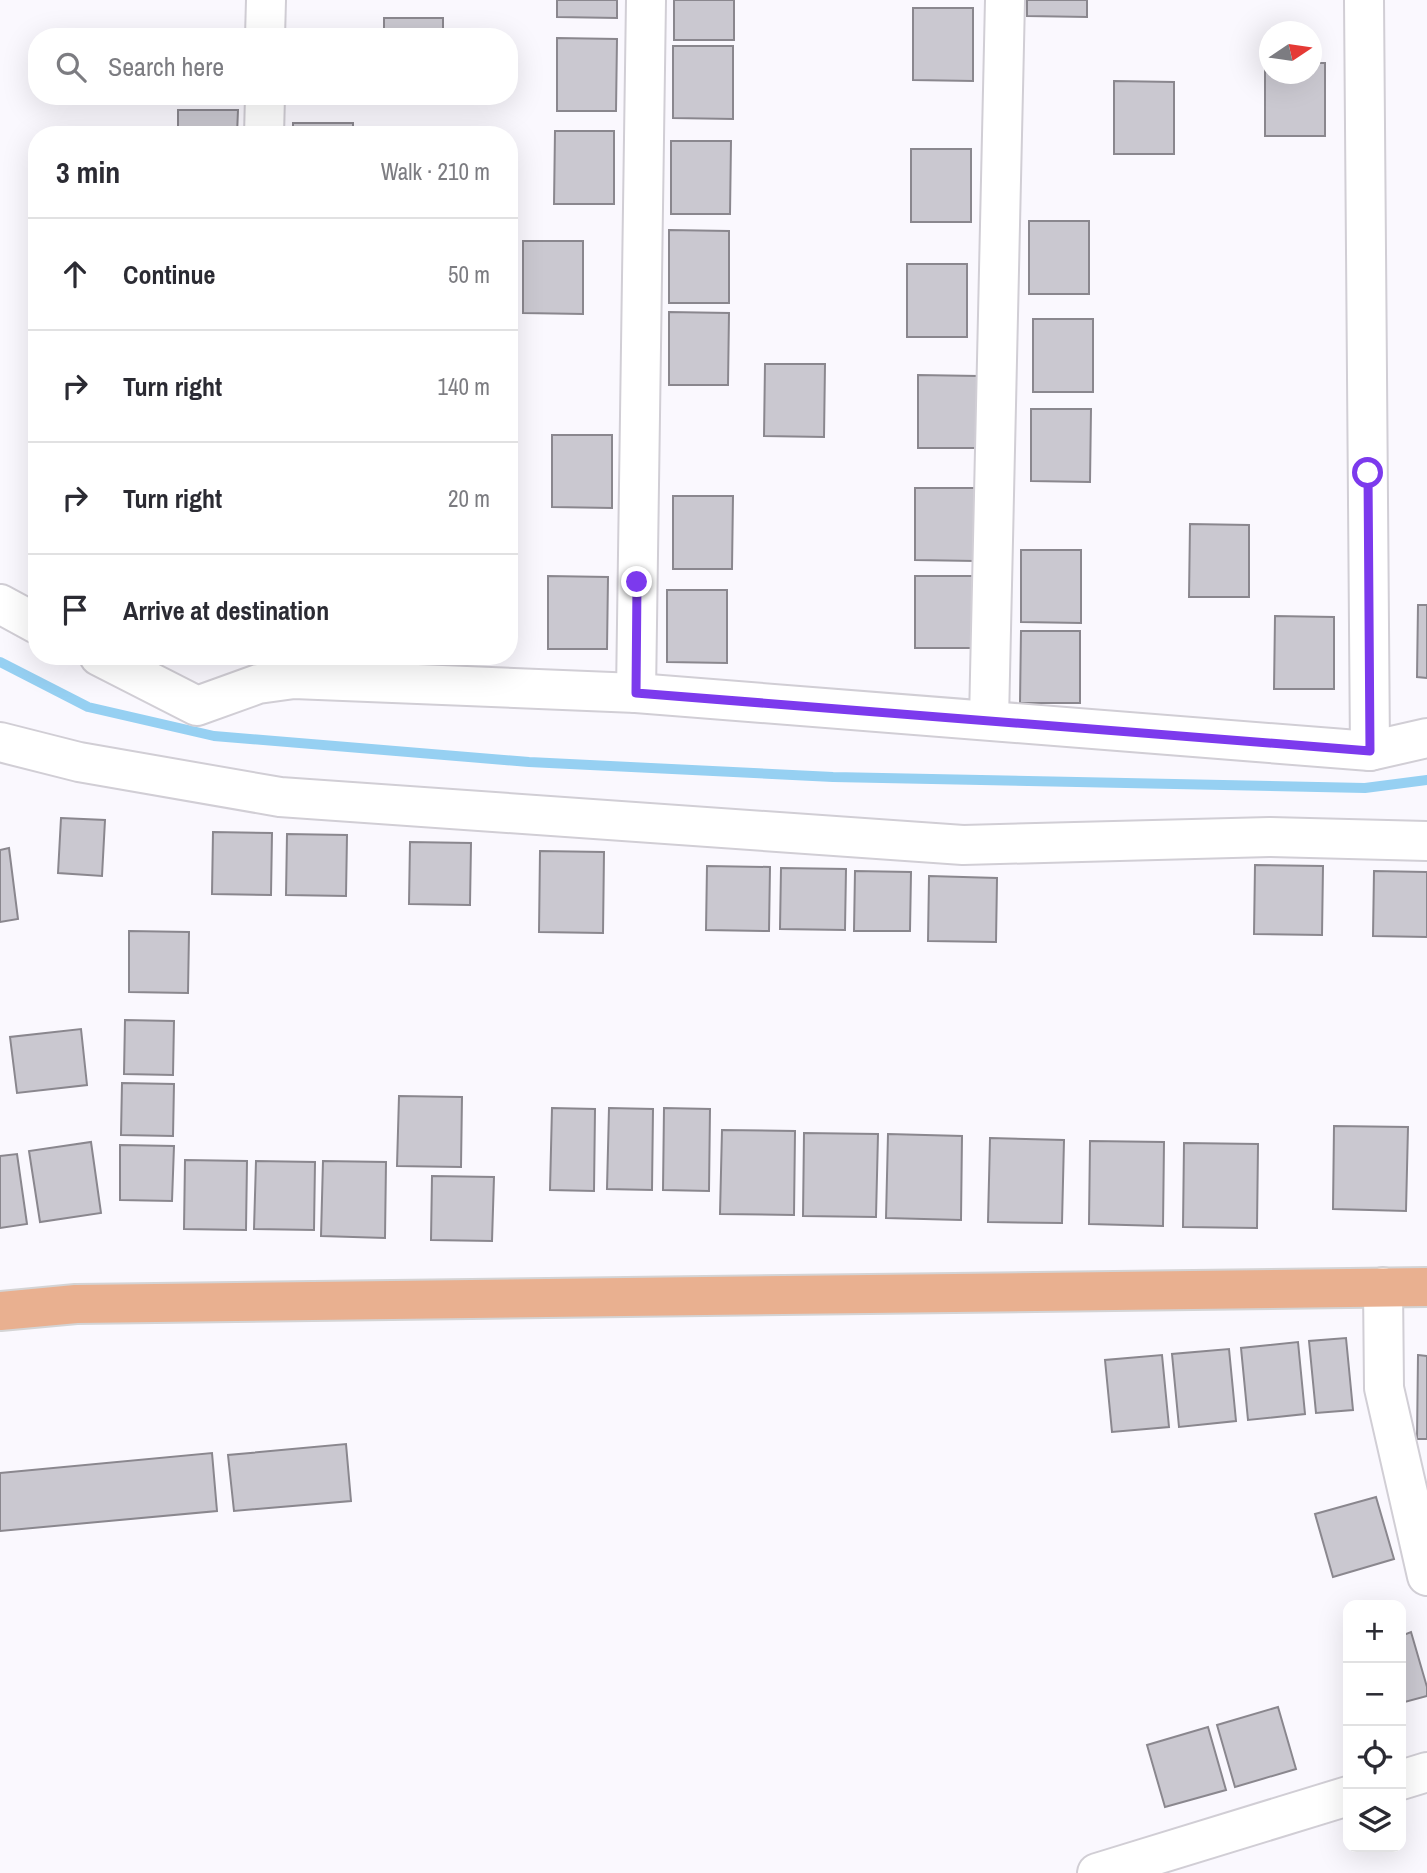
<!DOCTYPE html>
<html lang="en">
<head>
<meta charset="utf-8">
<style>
	:root { --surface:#fff; --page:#f7f7f7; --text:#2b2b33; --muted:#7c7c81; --line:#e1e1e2 }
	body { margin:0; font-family:"Archivo Narrow",sans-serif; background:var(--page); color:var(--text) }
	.controls { position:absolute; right:21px; bottom:21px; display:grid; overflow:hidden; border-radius:14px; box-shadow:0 7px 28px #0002 }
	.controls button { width:63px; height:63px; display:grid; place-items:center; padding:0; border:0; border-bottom:2px solid var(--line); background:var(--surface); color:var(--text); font:35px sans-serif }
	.compass { position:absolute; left:1259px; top:21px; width:63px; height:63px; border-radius:50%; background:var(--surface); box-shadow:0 7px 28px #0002; rotate:77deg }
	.stop { position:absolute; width:21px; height:21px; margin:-16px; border:5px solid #7c3aed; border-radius:50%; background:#fff }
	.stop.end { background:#7c3aed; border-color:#fff; box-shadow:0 2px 7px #0008 }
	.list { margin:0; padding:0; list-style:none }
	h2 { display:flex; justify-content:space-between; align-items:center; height:91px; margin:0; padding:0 28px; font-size:30px }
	h2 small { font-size:23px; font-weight:400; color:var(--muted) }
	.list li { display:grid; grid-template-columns:46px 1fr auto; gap:21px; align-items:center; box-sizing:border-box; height:112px; padding:0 28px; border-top:2px solid var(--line) }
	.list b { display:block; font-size:26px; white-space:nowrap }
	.list em { font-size:23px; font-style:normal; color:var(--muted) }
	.icon { flex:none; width:38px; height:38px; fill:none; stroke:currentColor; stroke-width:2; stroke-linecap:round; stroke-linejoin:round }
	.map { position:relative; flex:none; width:1427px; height:1873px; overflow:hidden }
	.search { position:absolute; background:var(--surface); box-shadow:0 7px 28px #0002; left:28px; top:28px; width:490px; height:77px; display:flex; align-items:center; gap:18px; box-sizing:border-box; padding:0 24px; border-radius:28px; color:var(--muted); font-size:26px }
	.panel { position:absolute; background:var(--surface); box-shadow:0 7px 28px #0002; left:28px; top:126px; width:490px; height:539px; border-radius:28px }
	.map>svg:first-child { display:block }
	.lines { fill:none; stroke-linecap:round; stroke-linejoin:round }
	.stream { stroke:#96d0f2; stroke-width:10 }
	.building { fill:#cac8d0; stroke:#8a878e; stroke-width:2 }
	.minor-casing { stroke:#d1ced5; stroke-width:42 }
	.major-casing { stroke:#d4d4d5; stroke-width:42 }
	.minor { stroke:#fff; stroke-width:38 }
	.major { stroke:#e9b090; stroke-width:38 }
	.route { stroke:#7c3aed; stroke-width:9 }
</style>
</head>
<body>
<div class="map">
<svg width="1427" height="1873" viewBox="0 0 1427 1873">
	<rect width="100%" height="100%" fill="#faf8fe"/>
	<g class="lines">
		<polyline class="stream" points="0,662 88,707 214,736 529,762 833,777 1365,788 1427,780"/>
	</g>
	<g class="building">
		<polygon points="557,0 617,0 617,18 557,17"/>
		<rect x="674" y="0" width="60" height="40"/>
		<polygon points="1027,0 1087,0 1087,17 1027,16"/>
		<polygon points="913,8 973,8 973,81 913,80"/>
		<rect x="384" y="18" width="59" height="19"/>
		<polygon points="557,38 617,39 616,111 557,111"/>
		<polygon points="673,46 733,46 733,119 673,118"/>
		<polygon points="1265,63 1270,63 1270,74 1312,74 1312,63 1325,63 1325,136 1265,136"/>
		<polygon points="1114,81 1174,82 1174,154 1114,154"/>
		<polygon points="178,110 238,110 237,135 178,135"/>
		<rect x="293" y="123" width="60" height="12"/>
		<polygon points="555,131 614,131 614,204 554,204"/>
		<polygon points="671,141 731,141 730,214 671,214"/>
		<rect x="911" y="149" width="60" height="73"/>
		<rect x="1029" y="221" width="60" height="73"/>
		<polygon points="669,230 729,231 729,303 669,303"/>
		<polygon points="523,241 583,241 583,314 523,313"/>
		<rect x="907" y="264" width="60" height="73"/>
		<polygon points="669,312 729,313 728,385 669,385"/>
		<rect x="1033" y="319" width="60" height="73"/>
		<rect x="509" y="347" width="4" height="72"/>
		<polygon points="765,364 825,364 824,437 764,436"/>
		<polygon points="918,375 978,376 978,448 918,448"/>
		<polygon points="1031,409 1091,409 1090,482 1031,481"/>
		<polygon points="552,435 612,435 612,508 552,507"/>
		<polygon points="915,488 975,488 975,561 915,560"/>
		<polygon points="673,496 733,496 732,569 673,569"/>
		<polygon points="1190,524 1249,525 1249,597 1189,597"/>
		<polygon points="1021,550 1081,550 1081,623 1021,622"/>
		<polygon points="548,576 608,577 607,649 548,649"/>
		<rect x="915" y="576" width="59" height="72"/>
		<polygon points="667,590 727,590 727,663 667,662"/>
		<polygon points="1418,605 1427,605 1427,678 1417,677"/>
		<polygon points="1275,616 1334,617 1334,689 1274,689"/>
		<polygon points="1021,631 1080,631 1080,703 1020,703"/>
		<polygon points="61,818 105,820 102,876 58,873"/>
		<polygon points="213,832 272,833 271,895 212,894"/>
		<polygon points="287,834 347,835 346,896 286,895"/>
		<polygon points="410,842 471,843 470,905 409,904"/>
		<polygon points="9,848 18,919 0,922 0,850"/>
		<polygon points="540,851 604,852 603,933 539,932"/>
		<polygon points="1255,865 1323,866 1322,935 1254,934"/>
		<polygon points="707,866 770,867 769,931 706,930"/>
		<polygon points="781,868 846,869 845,930 780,929"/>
		<polygon points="855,871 911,872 910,931 854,931"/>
		<polygon points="1374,871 1427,872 1427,937 1373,936"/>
		<polygon points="929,876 997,878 996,942 928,941"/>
		<polygon points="129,931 189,932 188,993 129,992"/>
		<polygon points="125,1020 174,1021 173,1075 124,1074"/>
		<polygon points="81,1029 87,1085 17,1093 10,1037"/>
		<polygon points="122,1083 174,1084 173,1136 121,1135"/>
		<polygon points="399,1096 462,1097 461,1167 397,1166"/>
		<polygon points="552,1108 595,1109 594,1191 550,1190"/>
		<polygon points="609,1108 653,1109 652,1190 607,1189"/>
		<polygon points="664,1108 710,1109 709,1191 663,1190"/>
		<polygon points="1334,1126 1408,1127 1406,1211 1333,1209"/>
		<polygon points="722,1130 795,1131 794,1215 720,1214"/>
		<polygon points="804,1133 878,1134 876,1217 803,1216"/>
		<polygon points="888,1134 962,1136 961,1220 886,1218"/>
		<polygon points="990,1138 1064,1140 1062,1223 988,1222"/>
		<polygon points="1090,1141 1164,1142 1163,1226 1089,1224"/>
		<polygon points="91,1142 101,1213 40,1222 29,1151"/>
		<polygon points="1184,1143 1258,1144 1257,1228 1183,1227"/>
		<polygon points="120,1145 174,1146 172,1201 120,1200"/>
		<polygon points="17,1154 27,1224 0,1228 0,1156"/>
		<polygon points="185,1160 247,1161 246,1230 184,1229"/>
		<polygon points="256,1161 315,1162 314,1230 254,1229"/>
		<polygon points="323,1161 386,1162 385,1238 321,1236"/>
		<polygon points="432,1176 494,1177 492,1241 431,1240"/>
		<polygon points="1346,1338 1353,1410 1316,1413 1309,1341"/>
		<polygon points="1298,1342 1305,1414 1248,1420 1241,1348"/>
		<polygon points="1229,1349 1236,1421 1179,1427 1172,1354"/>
		<polygon points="1162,1355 1169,1427 1112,1432 1105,1360"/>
		<polygon points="1418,1355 1427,1356 1427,1439 1417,1439"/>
		<polygon points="346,1444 351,1501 234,1511 228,1455"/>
		<polygon points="212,1453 217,1511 0,1531 0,1473"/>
		<polygon points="1376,1497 1394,1559 1333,1577 1315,1514"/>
		<polygon points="1411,1632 1427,1687 1427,1696 1401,1703 1401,1636"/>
		<polygon points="1278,1707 1296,1769 1235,1787 1217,1725"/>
		<polygon points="1208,1727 1226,1790 1165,1807 1147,1745"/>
	</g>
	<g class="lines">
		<g class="minor-casing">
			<g id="minor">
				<polyline points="1364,0 1370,751"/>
				<polyline points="265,37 266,0"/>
				<polyline points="264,135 265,96"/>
				<polyline points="0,604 37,624"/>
				<polyline points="99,656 197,706 258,684 294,679 636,693 1370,751 1427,738"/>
				<polyline points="636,693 646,0"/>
				<polyline points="989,720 1005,0"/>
				<polyline points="0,742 79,762 280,797 963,845 1270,837 1427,841"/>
				<polyline points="1383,1287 1384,1388 1427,1576"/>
				<polyline points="1401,1780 1427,1772"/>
				<polyline points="1097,1873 1348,1796"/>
			</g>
		</g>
		<g class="major-casing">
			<polyline id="major" points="0,1311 76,1304 1427,1287"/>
		</g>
		<use href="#minor" class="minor"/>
		<use href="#major" class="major"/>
	</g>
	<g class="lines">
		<polyline class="route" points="637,582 636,693 1370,751 1368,473"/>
	</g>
</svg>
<div class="controls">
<button>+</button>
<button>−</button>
<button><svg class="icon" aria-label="locate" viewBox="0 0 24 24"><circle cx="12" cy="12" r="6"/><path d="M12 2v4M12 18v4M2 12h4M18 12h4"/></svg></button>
<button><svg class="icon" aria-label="layers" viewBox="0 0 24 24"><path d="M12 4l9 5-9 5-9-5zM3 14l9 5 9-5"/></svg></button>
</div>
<svg class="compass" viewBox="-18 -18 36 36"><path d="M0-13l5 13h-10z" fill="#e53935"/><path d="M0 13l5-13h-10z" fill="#7c7c81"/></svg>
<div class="stop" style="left:1368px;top:473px"></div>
<div class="stop end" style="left:637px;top:582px"></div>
<div class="search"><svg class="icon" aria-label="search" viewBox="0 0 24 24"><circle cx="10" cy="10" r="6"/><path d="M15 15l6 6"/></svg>Search here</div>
<section class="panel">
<h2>3 min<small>Walk · 210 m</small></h2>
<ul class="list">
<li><svg class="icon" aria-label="ahead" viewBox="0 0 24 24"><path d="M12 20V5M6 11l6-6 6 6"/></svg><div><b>Continue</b></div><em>50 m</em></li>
<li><svg class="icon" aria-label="right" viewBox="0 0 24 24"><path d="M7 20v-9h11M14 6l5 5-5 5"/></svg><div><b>Turn right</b></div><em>140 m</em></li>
<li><svg class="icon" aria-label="right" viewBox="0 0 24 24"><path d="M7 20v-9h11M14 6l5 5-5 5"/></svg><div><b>Turn right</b></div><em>20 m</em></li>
<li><svg class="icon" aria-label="arrive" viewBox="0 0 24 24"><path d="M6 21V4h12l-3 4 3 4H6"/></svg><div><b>Arrive at destination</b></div></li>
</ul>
</section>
</div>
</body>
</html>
